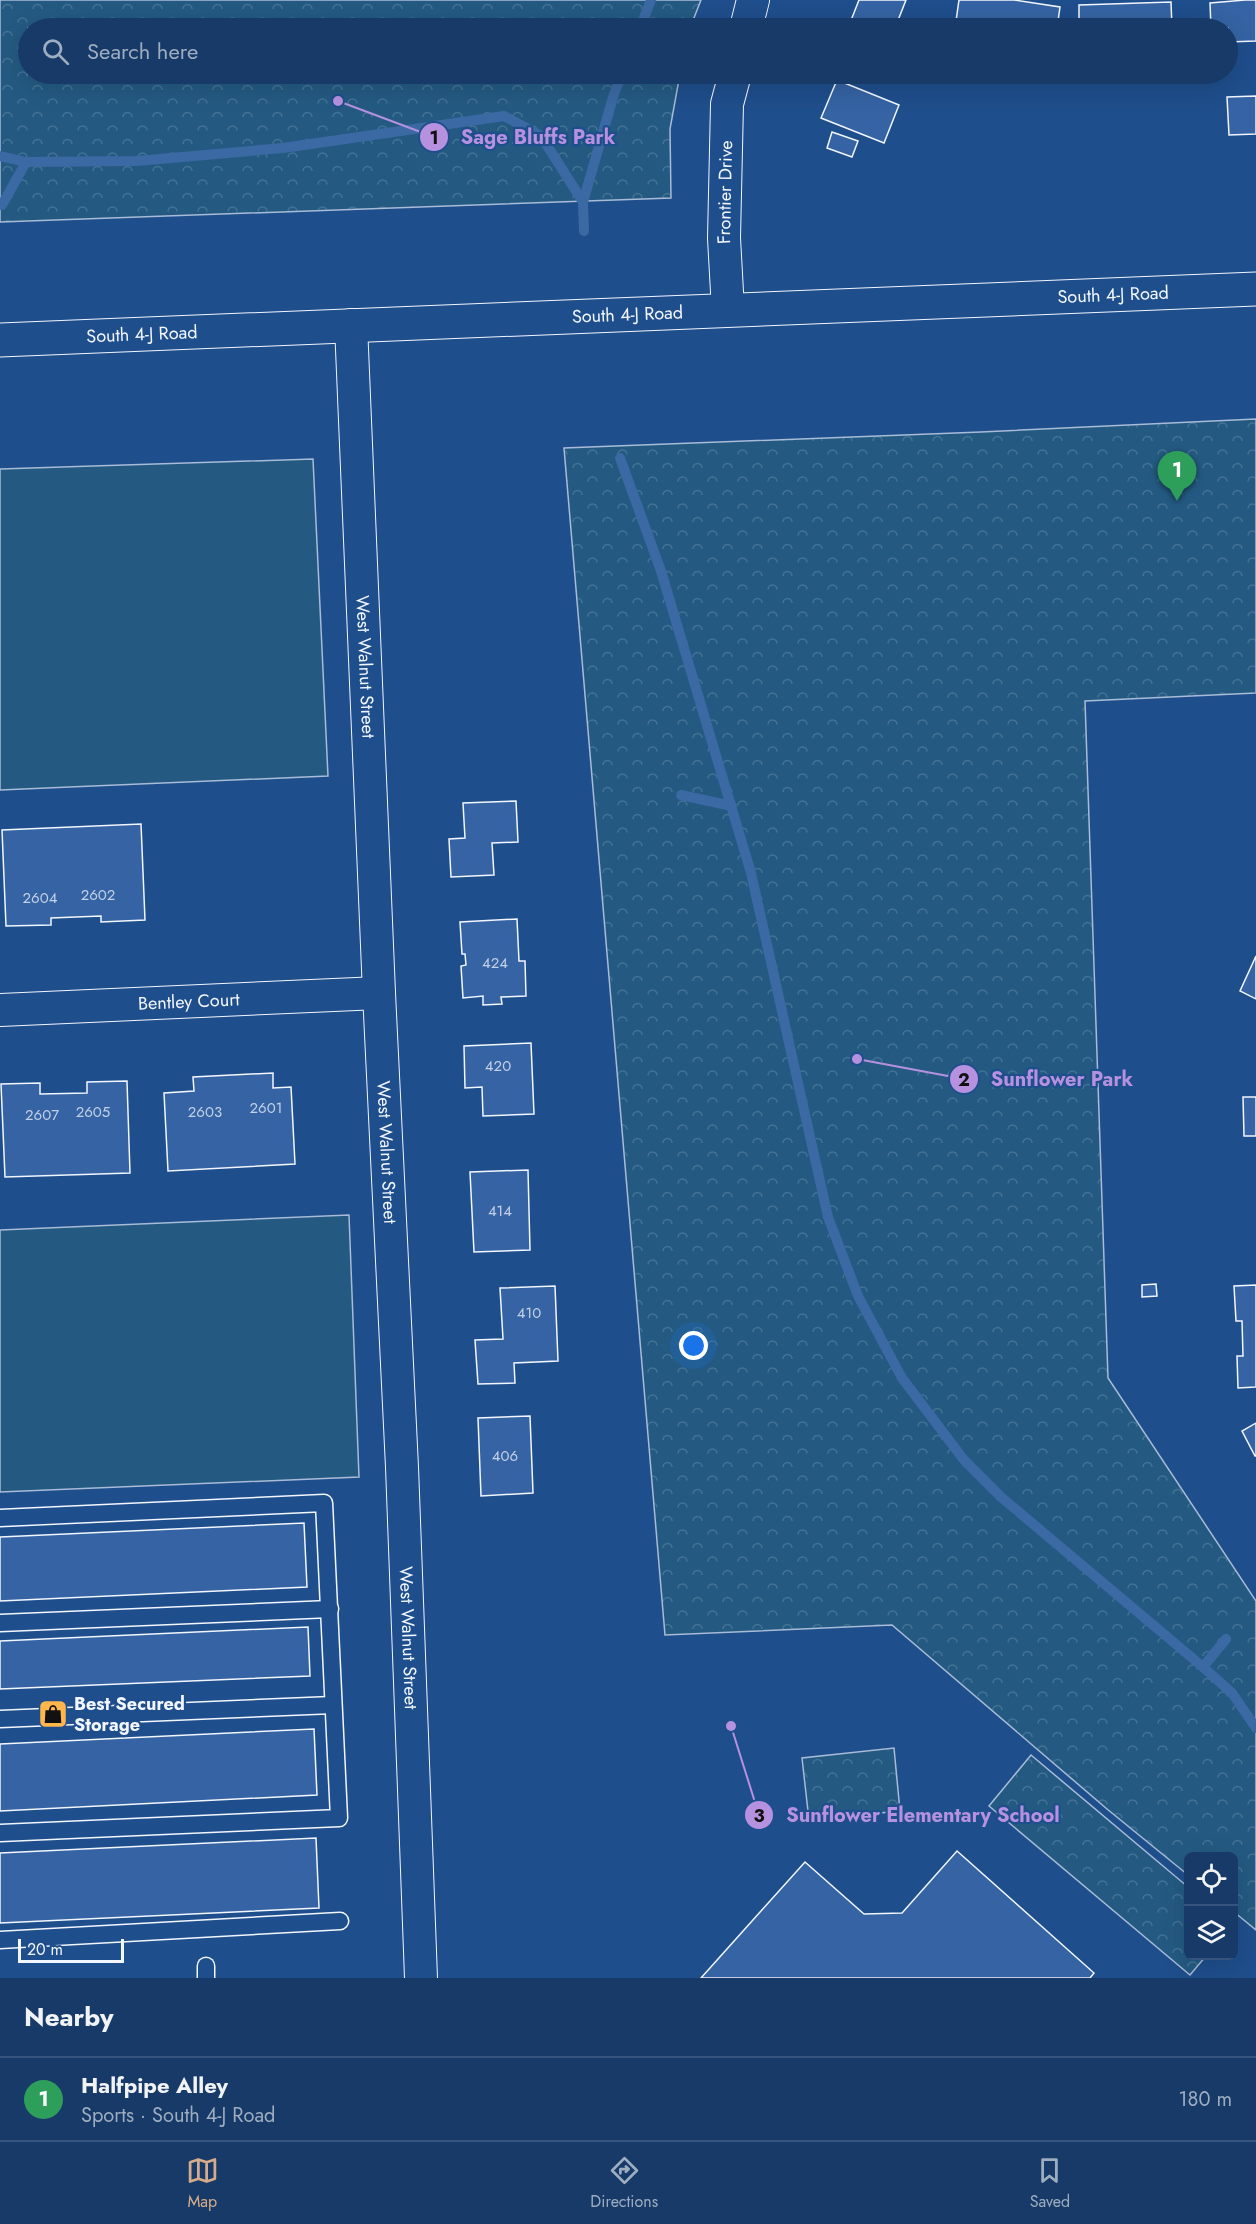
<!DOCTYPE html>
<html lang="en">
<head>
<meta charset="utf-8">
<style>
	:root { --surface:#173a69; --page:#20416f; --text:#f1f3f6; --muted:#9eadc0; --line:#36547d; --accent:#d6ab8b }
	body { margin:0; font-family:Jost,sans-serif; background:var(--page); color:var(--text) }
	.controls { position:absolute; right:18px; bottom:18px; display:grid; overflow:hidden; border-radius:9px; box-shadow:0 6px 24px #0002 }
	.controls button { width:54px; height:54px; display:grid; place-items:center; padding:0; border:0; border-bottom:2px solid var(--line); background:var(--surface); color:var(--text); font:30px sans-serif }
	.scale { position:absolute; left:18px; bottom:15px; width:106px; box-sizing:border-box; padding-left:6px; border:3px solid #f2f6ff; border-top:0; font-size:16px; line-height:21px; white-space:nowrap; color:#f2f6ff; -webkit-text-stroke:4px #1f4e8c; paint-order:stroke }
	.you { position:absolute; left:694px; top:1346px; width:21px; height:21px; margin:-15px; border:4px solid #fff; border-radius:50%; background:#1a73e8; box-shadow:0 0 0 9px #1a73e833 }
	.badge { display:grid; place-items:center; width:39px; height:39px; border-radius:50%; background:var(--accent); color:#fff; font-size:20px; font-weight:700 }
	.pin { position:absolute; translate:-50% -50px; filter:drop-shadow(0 2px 3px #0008) }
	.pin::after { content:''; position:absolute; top:32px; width:21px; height:18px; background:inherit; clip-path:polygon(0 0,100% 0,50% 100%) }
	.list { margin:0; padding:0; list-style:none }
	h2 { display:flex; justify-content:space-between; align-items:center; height:78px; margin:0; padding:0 24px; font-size:26px }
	h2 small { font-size:20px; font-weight:400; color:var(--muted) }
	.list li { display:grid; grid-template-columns:39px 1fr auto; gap:18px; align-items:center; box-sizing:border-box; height:84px; padding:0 24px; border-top:2px solid var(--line) }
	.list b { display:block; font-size:22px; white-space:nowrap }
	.list p { margin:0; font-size:20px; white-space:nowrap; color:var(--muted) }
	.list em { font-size:20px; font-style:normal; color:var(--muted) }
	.icon { flex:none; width:33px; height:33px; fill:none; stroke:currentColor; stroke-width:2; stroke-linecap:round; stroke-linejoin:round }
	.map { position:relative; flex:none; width:1256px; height:1978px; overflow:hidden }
	.search { position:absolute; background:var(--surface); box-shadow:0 6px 24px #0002; left:18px; right:18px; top:18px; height:66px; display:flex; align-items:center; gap:15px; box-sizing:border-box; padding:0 21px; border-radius:33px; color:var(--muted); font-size:22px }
	.sheet { height:162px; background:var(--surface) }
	nav { display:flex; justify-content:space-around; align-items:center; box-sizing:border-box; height:84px; border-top:2px solid var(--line); background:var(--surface); font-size:16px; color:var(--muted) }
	nav a { display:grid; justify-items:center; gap:3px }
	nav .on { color:var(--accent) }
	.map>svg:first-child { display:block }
	.green { fill:#245a82; stroke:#a8bbd7; stroke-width:1.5 }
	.forest { fill:url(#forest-crowns); stroke:#a8bbd7; stroke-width:1.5 }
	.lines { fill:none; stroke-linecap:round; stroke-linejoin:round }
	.stream { stroke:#3b69a3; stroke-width:10 }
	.building { fill:#3563a3; stroke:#f2f6ff; stroke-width:1.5 }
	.service-casing { stroke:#f2f6ff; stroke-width:19 }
	.minor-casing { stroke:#f2f6ff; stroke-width:34 }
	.secondary-casing { stroke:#f2f6ff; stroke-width:35 }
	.service { stroke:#1f4e8c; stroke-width:16 }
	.minor { stroke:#1f4e8c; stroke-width:32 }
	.secondary { stroke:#1f4e8c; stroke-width:33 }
	.labels { text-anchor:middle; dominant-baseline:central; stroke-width:4.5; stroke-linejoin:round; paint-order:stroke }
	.number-label { font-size:15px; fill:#c3d1e8 }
	.street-label { font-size:18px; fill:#f2f6ff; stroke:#1f4e8c }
	.poi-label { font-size:18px; font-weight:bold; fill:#f2f6ff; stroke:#1f4e8c; text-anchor:start }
	.leader { fill:none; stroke:#b691df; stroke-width:2 }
	.callout-dot { fill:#b691df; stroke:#1f4e8c; stroke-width:2 }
	.mark-label { font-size:18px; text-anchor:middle; font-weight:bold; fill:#111 }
	.callout-label { font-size:20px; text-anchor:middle; font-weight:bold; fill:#b691df; stroke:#1f4e8c; stroke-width:4.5; stroke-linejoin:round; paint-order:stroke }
</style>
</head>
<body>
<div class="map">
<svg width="1256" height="1978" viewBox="0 0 1256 1978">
	<defs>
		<pattern id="forest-crowns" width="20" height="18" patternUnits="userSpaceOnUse" patternTransform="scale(1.5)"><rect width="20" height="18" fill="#245a82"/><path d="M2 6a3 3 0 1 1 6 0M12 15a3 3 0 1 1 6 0" fill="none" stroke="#447295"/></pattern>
	</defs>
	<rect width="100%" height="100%" fill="#1f4e8c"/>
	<g class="green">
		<polygon points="313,459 328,776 0,790 0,469"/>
		<polygon points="349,1215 359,1477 0,1492 0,1230"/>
	</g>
	<g class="forest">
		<polygon points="0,0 701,0 690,28 28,28 28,74 680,74 670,129 671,198 0,222"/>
		<polygon points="1256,419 1256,693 1085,701 1108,1378 1256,1601 1256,1930 1234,1912 1234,1856 1188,1856 1188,1875 1107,1809 892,1625 665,1635 564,448 981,432"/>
		<polygon points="894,1748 900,1811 809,1820 802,1758"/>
		<polygon points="1031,1755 1188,1887 1188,1956 1206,1956 1190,1975 989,1806"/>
	</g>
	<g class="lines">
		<g class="stream">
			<polyline points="640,28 651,0"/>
			<polyline points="0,156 26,162 137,161 283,148 504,116 541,136 583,202"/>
			<polyline points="0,205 2,205 26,162"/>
			<polyline points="584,231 583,202 614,94 622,74"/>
			<polyline points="620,458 661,571 751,873 828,1217 858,1296 902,1378 964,1460 1001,1497 1203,1667 1232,1693 1256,1728"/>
			<polyline points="681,795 732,806"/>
			<polyline points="1203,1667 1226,1639"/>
		</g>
	</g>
	<g class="building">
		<polygon points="859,0 906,0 895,28 848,28"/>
		<polygon points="959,0 1014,0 1060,7 1057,28 955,28"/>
		<polygon points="1245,0 1256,0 1256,41 1228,42 1228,28 1211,28 1210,3"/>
		<polygon points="1171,2 1172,28 1079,28 1079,5"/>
		<polygon points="837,80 899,105 884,143 821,118"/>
		<polygon points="1256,96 1256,134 1229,135 1227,97"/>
		<polygon points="832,132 858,141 852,157 827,148"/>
		<polygon points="516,801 518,842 492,843 494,875 451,877 449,839 465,838 463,803"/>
		<polygon points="141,824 145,920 101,922 101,916 51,918 51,925 6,926 2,830"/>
		<polygon points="517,919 519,961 525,961 526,996 501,997 502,1004 483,1005 483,996 463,998 461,966 466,965 465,954 462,954 460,922"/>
		<polygon points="1256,956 1256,999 1240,991"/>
		<polygon points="531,1043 534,1114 483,1116 482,1087 465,1088 464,1046"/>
		<polygon points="273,1073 273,1088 291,1087 295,1164 168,1171 164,1093 194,1091 193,1077"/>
		<polygon points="127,1081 130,1173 5,1177 1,1084 40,1083 40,1094 87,1093 87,1082"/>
		<polygon points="1243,1097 1256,1097 1256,1136 1244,1136"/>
		<polygon points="528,1170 530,1250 474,1252 470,1172"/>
		<polygon points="1156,1284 1157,1296 1142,1297 1142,1285"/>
		<polygon points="1256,1285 1256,1387 1238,1388 1237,1356 1243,1356 1242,1321 1236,1321 1234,1286"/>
		<polygon points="555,1286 558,1361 514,1363 515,1383 478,1384 475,1340 503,1339 500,1288"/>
		<polygon points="530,1416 533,1493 481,1496 478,1418"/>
		<polygon points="1256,1423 1256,1456 1255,1456 1242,1431"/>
		<polygon points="304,1523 307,1587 0,1601 0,1537"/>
		<polygon points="308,1627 310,1676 0,1689 0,1641"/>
		<polygon points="314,1729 317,1795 0,1811 0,1744"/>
		<polygon points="316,1838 319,1908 0,1923 0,1853"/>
		<polygon points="957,1851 1094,1973 1090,1978 701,1978 805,1862 864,1914 902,1913"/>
	</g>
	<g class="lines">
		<g class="service-casing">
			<g id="service">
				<polyline points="0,1518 324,1503 339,1818 0,1833"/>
				<polyline points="0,1623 330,1609"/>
				<polyline points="0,1719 333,1705"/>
				<polyline points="0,1940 340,1921"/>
				<polyline points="206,1966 206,1978"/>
			</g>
		</g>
		<g class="minor-casing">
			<g id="minor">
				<polyline points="746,28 753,0"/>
				<path id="s1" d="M728,310L724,238L727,104L735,74"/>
				<path id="s2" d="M351,325L379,993L402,1467L421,1978"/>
				<path id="s3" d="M0,1010L379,993"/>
			</g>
		</g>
		<g class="secondary-casing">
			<g id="secondary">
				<path id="s4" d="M0,340L1256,289"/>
			</g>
		</g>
		<use href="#service" class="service"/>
		<use href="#minor" class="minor"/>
		<use href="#secondary" class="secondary"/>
	</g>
	<defs>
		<g id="shop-square" transform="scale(1.5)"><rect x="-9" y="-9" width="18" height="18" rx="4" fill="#ffb74d" stroke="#1f4e8c"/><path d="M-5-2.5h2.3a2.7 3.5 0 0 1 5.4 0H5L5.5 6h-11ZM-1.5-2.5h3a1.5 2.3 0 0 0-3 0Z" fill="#111"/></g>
	</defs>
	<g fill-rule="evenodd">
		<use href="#shop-square" x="53" y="1714"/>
	</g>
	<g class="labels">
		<g class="number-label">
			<text x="98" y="895">2602</text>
			<text x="40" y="898">2604</text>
			<text x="495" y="963">424</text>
			<text x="498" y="1066">420</text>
			<text x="266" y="1108">2601</text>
			<text x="93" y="1112">2605</text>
			<text x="205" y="1112">2603</text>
			<text x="42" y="1115">2607</text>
			<text x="500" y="1211">414</text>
			<text x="529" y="1313">410</text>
			<text x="505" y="1456">406</text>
		</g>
		<g class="street-label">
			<text stroke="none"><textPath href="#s1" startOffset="118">Frontier Drive</textPath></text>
			<text stroke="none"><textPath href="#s4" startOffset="1114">South 4-J Road</textPath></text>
			<text stroke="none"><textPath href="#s4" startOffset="628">South 4-J Road</textPath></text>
			<text stroke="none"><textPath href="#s4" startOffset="142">South 4-J Road</textPath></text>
			<text stroke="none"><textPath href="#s2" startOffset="342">West Walnut Street</textPath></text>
			<text stroke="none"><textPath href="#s3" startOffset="189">Bentley Court</textPath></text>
			<text stroke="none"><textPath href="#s2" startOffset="828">West Walnut Street</textPath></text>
			<text stroke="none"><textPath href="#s2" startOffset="1314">West Walnut Street</textPath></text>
		</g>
		<g class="poi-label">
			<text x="74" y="1704">Best Secured<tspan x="74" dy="21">Storage</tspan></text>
		</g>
	</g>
	<path class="leader" d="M338 101L434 137M857 1059L964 1079M731 1726L759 1815"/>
	<g class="callout-dot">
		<circle cx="338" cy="101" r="6"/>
		<circle cx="857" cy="1059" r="6"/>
		<circle cx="731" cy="1726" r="6"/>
		<circle cx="434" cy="137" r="15"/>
		<circle cx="964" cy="1079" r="15"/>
		<circle cx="759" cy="1815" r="15"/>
	</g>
	<g class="mark-label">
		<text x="434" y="144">1</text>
		<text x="964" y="1086">2</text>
		<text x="759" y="1822">3</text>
	</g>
	<g class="callout-label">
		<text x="538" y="144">Sage Bluffs Park</text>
		<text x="1062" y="1086">Sunflower Park</text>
		<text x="923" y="1822">Sunflower Elementary School</text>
	</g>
</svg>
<div class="controls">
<button><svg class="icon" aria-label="locate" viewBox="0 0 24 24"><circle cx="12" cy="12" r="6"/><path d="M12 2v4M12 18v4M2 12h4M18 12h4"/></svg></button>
<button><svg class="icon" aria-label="layers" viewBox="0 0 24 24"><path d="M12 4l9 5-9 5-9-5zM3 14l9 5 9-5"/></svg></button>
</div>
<div class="scale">20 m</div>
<div class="you"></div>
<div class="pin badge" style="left:1177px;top:501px;background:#2e9e5b">1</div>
<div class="search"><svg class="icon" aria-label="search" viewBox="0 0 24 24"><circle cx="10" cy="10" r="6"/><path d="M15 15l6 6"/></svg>Search here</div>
</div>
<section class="sheet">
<h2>Nearby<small></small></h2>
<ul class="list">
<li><span class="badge" style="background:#2e9e5b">1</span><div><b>Halfpipe Alley</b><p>Sports · South 4-J Road</p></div><em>180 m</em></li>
</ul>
</section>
<nav>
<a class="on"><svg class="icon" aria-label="map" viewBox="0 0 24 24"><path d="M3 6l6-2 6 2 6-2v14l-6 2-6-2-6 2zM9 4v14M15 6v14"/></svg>Map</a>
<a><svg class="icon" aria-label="directions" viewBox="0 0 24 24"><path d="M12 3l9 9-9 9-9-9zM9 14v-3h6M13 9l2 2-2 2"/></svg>Directions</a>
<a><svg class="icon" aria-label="saved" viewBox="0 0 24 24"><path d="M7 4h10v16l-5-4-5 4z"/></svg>Saved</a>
</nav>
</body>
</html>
